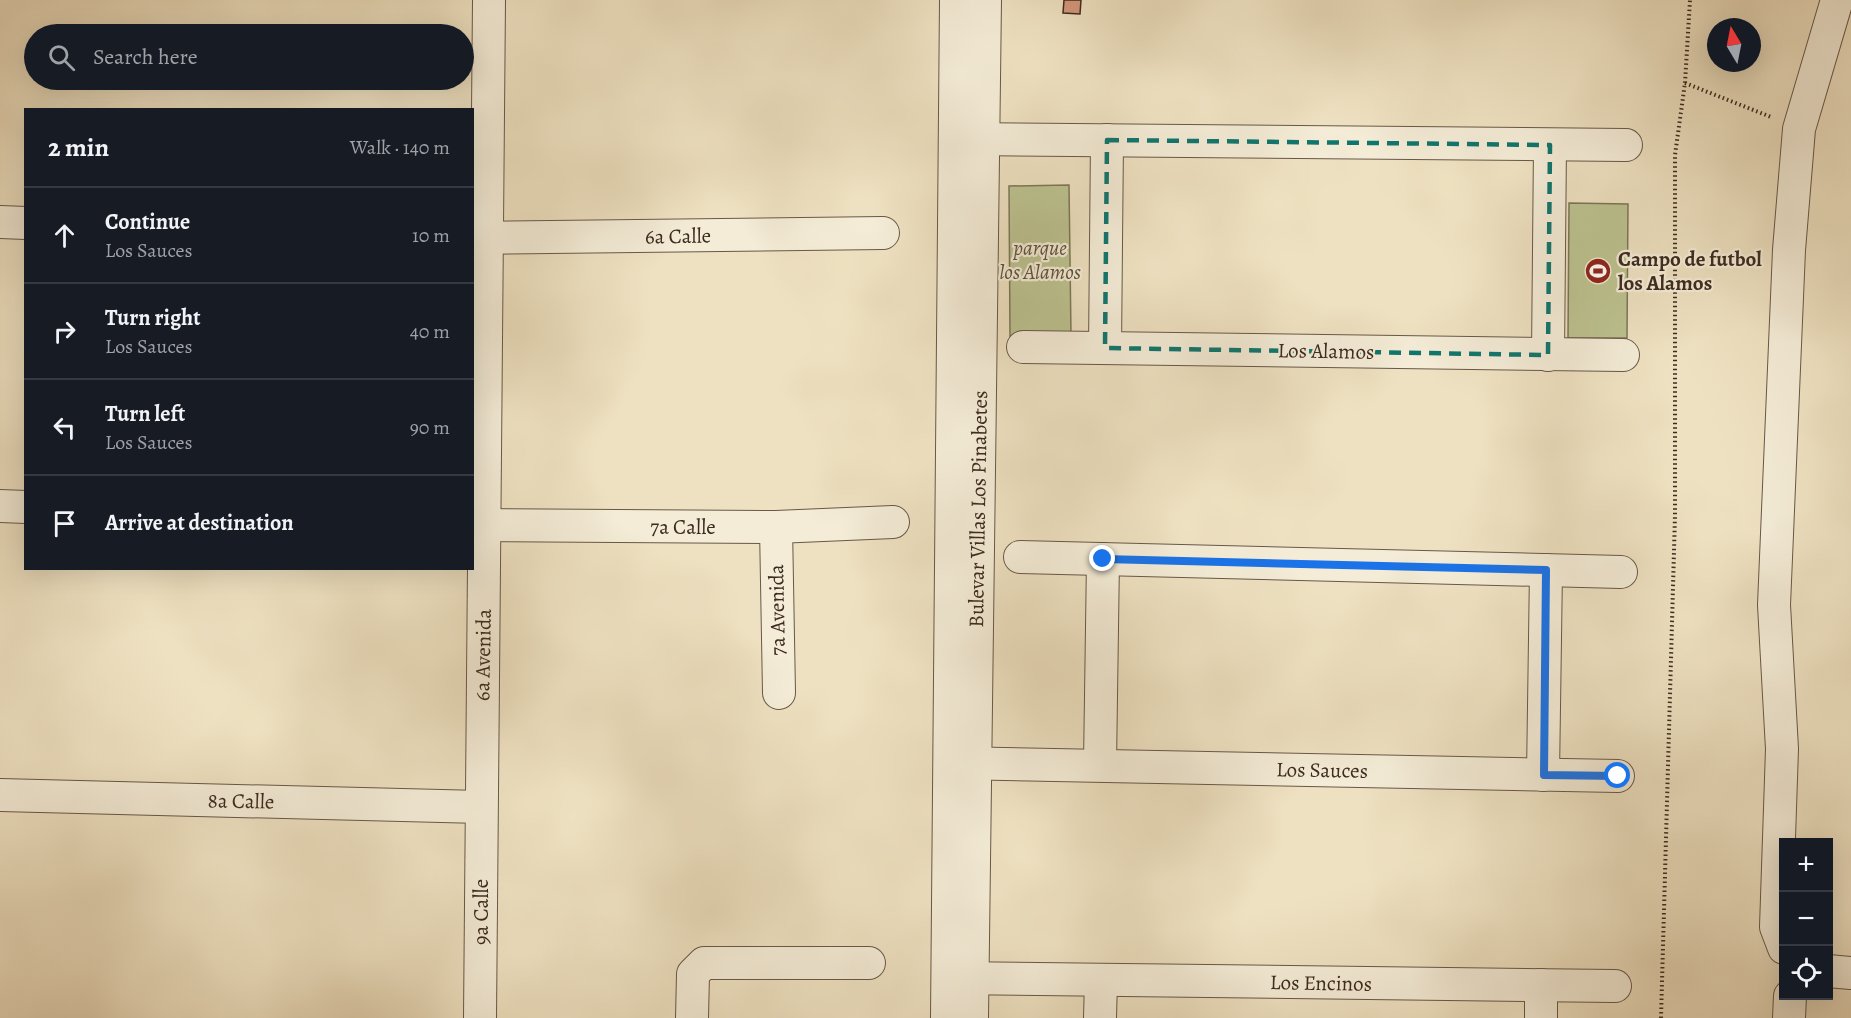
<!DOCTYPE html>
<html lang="en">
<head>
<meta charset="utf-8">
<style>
	:root { --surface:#171b24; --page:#20242c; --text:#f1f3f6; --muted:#9ea1a6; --line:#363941 }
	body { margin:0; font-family:Alegreya,serif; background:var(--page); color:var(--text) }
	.controls { position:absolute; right:18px; bottom:18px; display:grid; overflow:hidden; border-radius:0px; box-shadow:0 6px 24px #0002 }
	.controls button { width:54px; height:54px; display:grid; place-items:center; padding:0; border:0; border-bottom:2px solid var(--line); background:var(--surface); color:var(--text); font:30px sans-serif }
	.compass { position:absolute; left:1707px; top:18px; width:54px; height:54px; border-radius:50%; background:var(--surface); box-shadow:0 6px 24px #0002; rotate:350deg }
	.stop { position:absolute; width:18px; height:18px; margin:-14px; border:4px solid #1a73e8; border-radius:50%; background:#fff }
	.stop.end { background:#1a73e8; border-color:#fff; box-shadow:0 2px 6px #0008 }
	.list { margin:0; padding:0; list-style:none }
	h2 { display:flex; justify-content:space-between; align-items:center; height:78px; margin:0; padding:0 24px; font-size:26px }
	h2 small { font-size:20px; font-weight:400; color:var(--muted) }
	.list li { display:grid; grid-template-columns:39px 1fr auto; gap:18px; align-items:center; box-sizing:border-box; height:96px; padding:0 24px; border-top:2px solid var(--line) }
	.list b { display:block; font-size:22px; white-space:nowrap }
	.list p { margin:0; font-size:20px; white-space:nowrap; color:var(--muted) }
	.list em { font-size:20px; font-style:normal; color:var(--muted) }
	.icon { flex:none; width:33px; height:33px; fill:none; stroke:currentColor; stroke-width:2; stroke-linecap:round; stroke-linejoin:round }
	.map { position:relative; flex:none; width:1851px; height:1018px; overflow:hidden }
	.search { position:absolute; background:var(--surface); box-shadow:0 6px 24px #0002; left:24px; top:24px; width:450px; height:66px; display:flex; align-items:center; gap:15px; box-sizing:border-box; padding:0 21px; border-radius:33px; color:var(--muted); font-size:22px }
	.panel { position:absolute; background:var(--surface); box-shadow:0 6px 24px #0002; left:24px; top:108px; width:450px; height:462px; border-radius:0px }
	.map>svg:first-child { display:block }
	.green { fill:#bcc290; stroke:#7c7658; stroke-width:1.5 }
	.building { fill:#d5977b; stroke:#3c2b20; stroke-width:1.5 }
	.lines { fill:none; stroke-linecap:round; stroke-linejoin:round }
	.street-casing { stroke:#685848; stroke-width:34 }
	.path { stroke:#3c2b20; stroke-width:4; stroke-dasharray:1.5 3; stroke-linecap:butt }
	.street { stroke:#f4ecd7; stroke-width:32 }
	.route { stroke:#1a73e8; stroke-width:8 }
	.marked { fill:none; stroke:#0f766e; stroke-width:4.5; stroke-dasharray:12 8; stroke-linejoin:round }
	.labels { text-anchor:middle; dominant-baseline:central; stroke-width:4.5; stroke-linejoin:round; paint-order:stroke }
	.street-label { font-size:21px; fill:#3c2b20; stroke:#f4ecd7 }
	.park-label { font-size:21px; font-style:italic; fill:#5c513c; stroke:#f4ecd7 }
	.poi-label { font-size:21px; font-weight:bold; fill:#3c2b20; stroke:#f4ecd7; text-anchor:start }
</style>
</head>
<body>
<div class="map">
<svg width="1851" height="1018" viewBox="0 0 1851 1018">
	<rect width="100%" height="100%" fill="#eee1c1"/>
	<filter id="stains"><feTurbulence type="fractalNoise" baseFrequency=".00333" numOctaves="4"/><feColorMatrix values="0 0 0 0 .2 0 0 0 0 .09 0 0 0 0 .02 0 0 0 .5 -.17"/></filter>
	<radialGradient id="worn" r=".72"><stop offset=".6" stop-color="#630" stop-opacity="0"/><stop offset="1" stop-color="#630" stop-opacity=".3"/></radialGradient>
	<g class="green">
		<polygon points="1069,185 1071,335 1010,336 1009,186"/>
		<polygon points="1569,203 1628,204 1627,338 1568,338"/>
	</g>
	<polygon class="building" points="1064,0 1081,0 1080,14 1063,13"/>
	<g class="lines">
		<g class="street-casing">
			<g id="street">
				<polyline points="962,139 1626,145"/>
				<polyline points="0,222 26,223"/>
				<polyline points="472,238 883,233"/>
				<polyline points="1023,347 1623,355"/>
				<polyline points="1105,348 1107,140"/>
				<polyline points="1548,355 1550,145"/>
				<polyline points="0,506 26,507"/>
				<polyline points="472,525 776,527 893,522"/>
				<polyline points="776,527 779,693"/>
				<polyline points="1020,557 1621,572"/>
				<polyline points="953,763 1618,776"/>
				<polyline points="1100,765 1103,559"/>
				<polyline points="1543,775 1546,570"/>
				<polyline points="0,795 481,807"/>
				<polyline points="1784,948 1776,927 1782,749 1774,605 1789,250 1799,129 1837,0"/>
				<polyline points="1828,971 1851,973"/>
				<polyline points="951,978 1615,986"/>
				<polyline points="480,1018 489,0"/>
				<polyline points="692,1018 693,974 704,963 869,963"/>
				<polyline points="947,1018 956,0"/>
				<polyline points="972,1018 985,0"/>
				<polyline points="1100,1018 1101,980"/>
				<polyline points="1541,1018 1541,985"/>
				<polyline points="1789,1018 1790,996"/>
			</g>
		</g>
		<g class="path">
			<polyline points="1685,83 1771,117"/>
			<polyline points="1661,1018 1675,515 1675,155 1685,83 1690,0"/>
		</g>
		<use href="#street" class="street"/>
	</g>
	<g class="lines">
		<polyline class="route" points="1103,559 1546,570 1544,775 1618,776"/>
	</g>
	<path class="marked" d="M1107,140L1550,145L1548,355L1105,348Z"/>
	<defs>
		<g id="stadium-disc" transform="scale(1.35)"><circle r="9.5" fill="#8f2418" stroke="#f4ecd7"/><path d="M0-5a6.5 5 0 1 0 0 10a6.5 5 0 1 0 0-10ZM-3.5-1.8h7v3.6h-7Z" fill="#fff"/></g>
	</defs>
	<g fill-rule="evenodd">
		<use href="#stadium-disc" x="1598" y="271"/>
	</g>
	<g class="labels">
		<g class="street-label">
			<text transform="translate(678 236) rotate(-1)">6a Calle</text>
			<text transform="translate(1326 351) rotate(1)">Los Alamos</text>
			<text transform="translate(978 509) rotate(-89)">Bulevar Villas Los Pinabetes</text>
			<text x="683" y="527">7a Calle</text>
			<text transform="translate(777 610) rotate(-91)">7a Avenida</text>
			<text transform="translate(483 655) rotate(-89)">6a Avenida</text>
			<text transform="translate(1322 770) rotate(1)">Los Sauces</text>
			<text transform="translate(241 801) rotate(1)">8a Calle</text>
			<text transform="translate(481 912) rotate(-90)">9a Calle</text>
			<text transform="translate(1321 983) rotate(1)">Los Encinos</text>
		</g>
		<g class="park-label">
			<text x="1040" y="248">parque<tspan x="1040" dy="24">los Alamos</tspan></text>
		</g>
		<g class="poi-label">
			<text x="1618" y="259">Campo de futbol<tspan x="1618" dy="24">los Alamos</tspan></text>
		</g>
	</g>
	<rect width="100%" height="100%" filter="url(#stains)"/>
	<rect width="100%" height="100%" fill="url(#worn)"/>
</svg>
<div class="controls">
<button>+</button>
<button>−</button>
<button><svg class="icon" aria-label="locate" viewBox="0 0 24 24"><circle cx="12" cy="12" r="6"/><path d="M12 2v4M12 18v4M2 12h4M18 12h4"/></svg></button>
</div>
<svg class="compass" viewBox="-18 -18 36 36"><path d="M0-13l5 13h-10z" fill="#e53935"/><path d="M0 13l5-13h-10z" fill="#9ea1a6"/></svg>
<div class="stop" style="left:1618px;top:776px"></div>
<div class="stop end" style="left:1103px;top:559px"></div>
<div class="search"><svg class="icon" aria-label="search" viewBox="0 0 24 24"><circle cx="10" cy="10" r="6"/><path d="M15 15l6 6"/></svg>Search here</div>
<section class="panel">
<h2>2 min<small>Walk · 140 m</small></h2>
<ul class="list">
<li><svg class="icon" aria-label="ahead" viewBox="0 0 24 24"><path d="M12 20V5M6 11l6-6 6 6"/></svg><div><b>Continue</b><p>Los Sauces</p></div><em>10 m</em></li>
<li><svg class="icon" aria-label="right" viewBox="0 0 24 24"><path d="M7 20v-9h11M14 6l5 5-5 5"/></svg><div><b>Turn right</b><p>Los Sauces</p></div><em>40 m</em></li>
<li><svg class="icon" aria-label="left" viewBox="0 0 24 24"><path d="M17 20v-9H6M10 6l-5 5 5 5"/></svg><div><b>Turn left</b><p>Los Sauces</p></div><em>90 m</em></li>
<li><svg class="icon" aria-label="arrive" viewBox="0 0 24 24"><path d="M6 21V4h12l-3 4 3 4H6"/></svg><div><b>Arrive at destination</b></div></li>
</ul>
</section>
</div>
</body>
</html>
